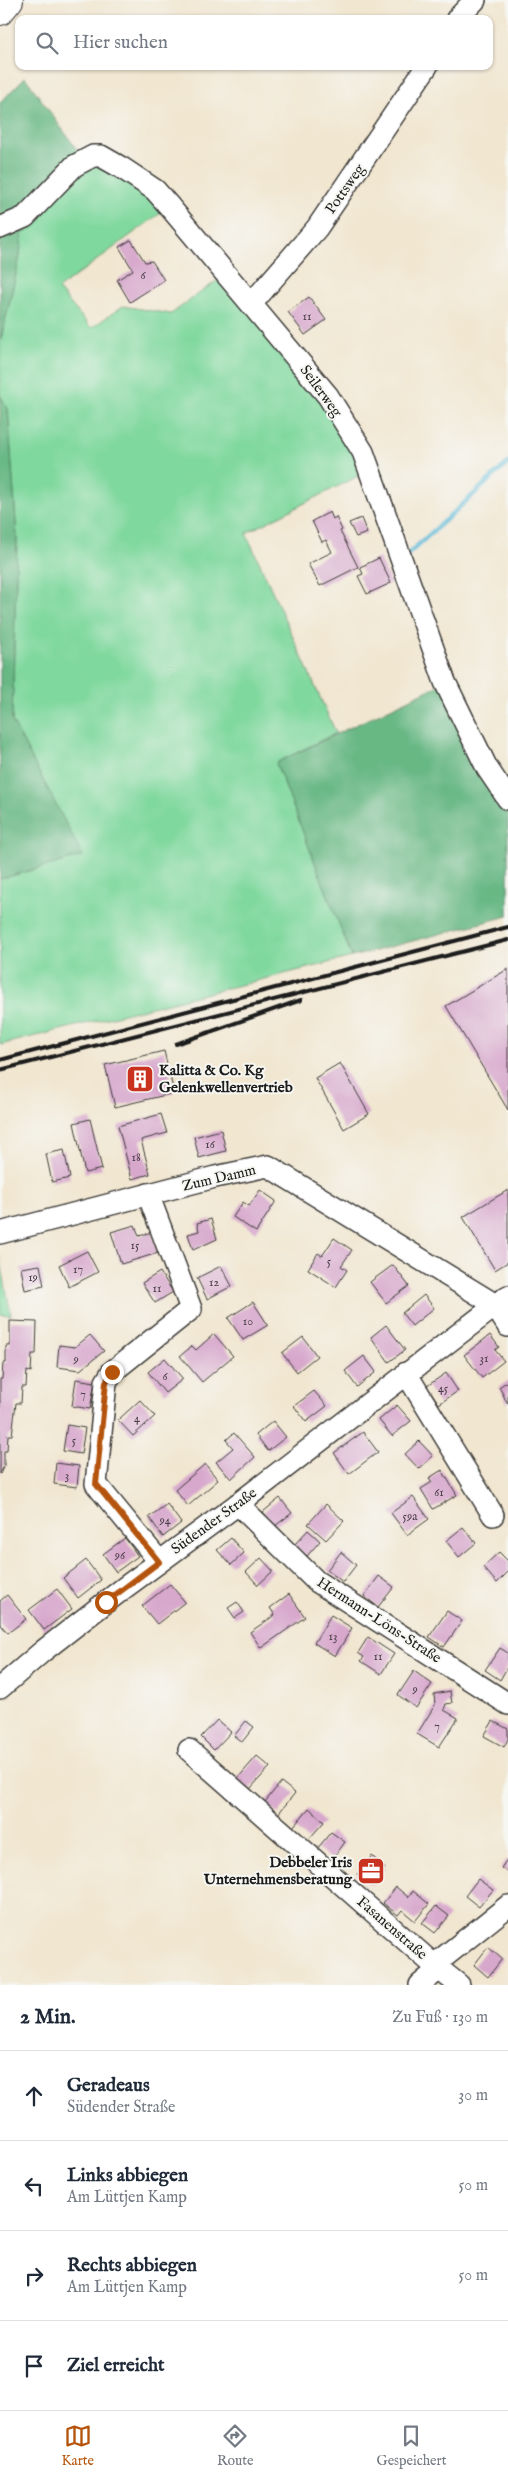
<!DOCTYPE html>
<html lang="de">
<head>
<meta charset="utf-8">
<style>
	:root { --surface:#fff; --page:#f2f2f3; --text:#1f2937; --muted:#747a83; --line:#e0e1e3; --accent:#b45309 }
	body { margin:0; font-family:"IM FELL English",serif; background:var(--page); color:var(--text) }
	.stop { position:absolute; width:15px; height:15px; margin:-11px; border:4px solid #b45309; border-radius:50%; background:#fff }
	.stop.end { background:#b45309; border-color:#fff; box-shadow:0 1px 5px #0008 }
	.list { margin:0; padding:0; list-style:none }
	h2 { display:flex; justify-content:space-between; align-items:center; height:65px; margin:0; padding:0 20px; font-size:21px }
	h2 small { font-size:16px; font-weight:400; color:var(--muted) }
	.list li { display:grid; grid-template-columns:32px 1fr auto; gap:15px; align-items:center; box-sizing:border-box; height:90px; padding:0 20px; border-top:1px solid var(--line) }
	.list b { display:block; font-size:19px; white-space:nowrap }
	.list p { margin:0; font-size:16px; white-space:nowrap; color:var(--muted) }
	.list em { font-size:16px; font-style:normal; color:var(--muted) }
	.icon { flex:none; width:28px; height:28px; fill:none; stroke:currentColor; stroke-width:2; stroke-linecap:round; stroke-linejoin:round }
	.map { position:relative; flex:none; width:508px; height:1985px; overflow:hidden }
	.search { position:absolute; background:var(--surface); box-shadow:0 1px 4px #0004; left:15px; right:15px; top:15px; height:55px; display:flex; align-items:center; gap:12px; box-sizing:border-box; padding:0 18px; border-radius:10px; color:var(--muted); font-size:19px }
	.sheet { height:425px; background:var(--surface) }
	nav { display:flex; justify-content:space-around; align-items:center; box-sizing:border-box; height:70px; border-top:1px solid var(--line); background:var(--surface); font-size:14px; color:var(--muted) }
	nav a { display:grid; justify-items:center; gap:2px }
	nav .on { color:var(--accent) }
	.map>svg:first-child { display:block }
	.green { fill:#7fd89d; stroke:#4e7a5c }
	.forest { fill:#67b884; stroke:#426a50 }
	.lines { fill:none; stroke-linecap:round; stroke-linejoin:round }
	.stream { stroke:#58b8d6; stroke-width:4.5 }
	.building { fill:#d7a7cc }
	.minor-casing { stroke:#3c3a37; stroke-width:24 }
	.highway-casing { stroke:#3c3a37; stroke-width:30 }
	.minor { stroke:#fff; stroke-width:21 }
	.highway { stroke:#fff; stroke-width:28 }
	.rail { stroke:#1c1c1c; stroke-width:4 }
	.route { stroke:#b45309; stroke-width:6 }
	.labels { text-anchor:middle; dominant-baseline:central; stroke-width:4; stroke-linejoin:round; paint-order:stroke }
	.number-label { font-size:12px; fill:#4b3f48 }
	.street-label { font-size:15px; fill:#1c1c1c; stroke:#f6f6f2 }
	.poi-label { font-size:15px; font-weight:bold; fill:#1c1c1c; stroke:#f6f6f2; text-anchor:start }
</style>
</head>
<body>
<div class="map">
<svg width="508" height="1985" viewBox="0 0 508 1985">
	<rect width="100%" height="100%" fill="#f6f6f2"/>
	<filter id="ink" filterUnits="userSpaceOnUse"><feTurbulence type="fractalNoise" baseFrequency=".02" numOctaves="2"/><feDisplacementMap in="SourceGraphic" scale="10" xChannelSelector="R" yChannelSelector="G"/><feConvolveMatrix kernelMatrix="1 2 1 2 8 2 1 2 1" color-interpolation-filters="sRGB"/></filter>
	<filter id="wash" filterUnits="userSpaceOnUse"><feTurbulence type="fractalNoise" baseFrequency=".0096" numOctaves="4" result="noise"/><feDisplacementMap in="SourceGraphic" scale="20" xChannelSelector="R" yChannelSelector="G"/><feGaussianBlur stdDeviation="1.12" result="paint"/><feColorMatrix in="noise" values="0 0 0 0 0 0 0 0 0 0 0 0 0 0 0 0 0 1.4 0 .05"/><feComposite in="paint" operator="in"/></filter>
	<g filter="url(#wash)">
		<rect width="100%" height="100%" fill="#f1e6d0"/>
		<g class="green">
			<polygon points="97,161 166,209 58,289 91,328 123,306 171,314 222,277 328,396 370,470 246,533 336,733 276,763 352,957 0,1045 0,879 82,856 12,721 17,538 8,409 0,395 0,343 19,261 24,224 76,170"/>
			<polygon points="0,1257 11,1315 0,1314"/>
		</g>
		<g class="forest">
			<polygon points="25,77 83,158 0,222 0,103"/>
			<polygon points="24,224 19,261 0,343 0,235"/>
			<polygon points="0,395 8,409 17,538 12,721 83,856 0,879"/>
			<polygon points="445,682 508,799 508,916 352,957 276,763"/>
		</g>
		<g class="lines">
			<polyline class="stream" points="406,556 508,463"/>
		</g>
		<g id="blocks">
			<g class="building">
				<polygon points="131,240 145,262 152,261 164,280 130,302 117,280 133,270 119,247"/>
				<polygon points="309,297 326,320 305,335 288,312"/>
				<polygon points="330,512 333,519 336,517 342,530 340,531 358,567 320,586 308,564 332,552 326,540 322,542 312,521"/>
				<polygon points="361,518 367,533 356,537 349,523"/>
				<polygon points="379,558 391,583 367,594 358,576 363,574 360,567"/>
				<polygon points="508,969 508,1110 446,1006"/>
				<polygon points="164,1051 174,1093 115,1107 105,1065"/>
				<polygon points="340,1063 369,1114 344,1129 315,1078"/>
				<polygon points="161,1114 167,1133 141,1140 150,1174 132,1179 118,1126"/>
				<polygon points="90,1119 102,1169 85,1173 74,1123"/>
				<polygon points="221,1130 226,1151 199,1158 194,1137"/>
				<polygon points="64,1150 70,1178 52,1182 46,1154"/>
				<polygon points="260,1190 276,1201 256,1232 233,1217 243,1202 249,1206"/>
				<polygon points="508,1190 508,1262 495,1270 463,1217"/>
				<polygon points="211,1219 217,1239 193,1250 188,1234 199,1231 197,1223"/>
				<polygon points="135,1225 139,1236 152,1232 158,1253 121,1264 111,1232"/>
				<polygon points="334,1238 352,1250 341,1266 347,1270 336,1287 308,1269 318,1253 322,1256"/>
				<polygon points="87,1251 98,1272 69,1287 59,1265"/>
				<polygon points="40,1265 44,1286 25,1290 21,1268"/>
				<polygon points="393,1265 409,1286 386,1303 370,1282"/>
				<polygon points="221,1266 232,1286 207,1299 197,1278"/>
				<polygon points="160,1272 173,1292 155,1303 142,1283"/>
				<polygon points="424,1295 434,1308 412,1326 402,1313"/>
				<polygon points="253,1302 268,1325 243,1340 228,1318"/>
				<polygon points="10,1321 37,1322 36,1354 32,1354 31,1372 27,1371 26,1387 22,1387 21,1403 16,1403 12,1435 8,1435 7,1451 4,1451 4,1466 0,1474 0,1379 2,1379 3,1363 6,1363 6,1346 10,1346"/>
				<polygon points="386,1325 405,1350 389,1362 371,1337"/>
				<polygon points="214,1334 233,1356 202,1382 180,1356 192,1346 196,1350"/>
				<polygon points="90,1335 104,1351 80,1370 57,1367 59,1345 75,1347"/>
				<polygon points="490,1335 499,1347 495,1350 504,1361 482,1378 464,1355"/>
				<polygon points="303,1337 317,1356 297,1372 282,1353"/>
				<polygon points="364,1356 376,1372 357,1387 345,1371"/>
				<polygon points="165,1358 183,1379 165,1393 148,1372"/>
				<polygon points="446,1373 458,1391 439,1404 427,1386"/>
				<polygon points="76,1379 95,1382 90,1409 72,1406"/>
				<polygon points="508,1381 508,1404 499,1387"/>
				<polygon points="314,1391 327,1406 306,1422 294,1406"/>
				<polygon points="140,1400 155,1416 133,1436 118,1420"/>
				<polygon points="397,1405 411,1421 392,1436 379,1420"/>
				<polygon points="273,1421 286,1437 268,1451 256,1435"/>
				<polygon points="67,1425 85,1428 81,1454 63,1451"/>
				<polygon points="363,1432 378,1452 349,1474 334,1453"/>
				<polygon points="234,1433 255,1457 231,1479 216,1462 233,1448 226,1440"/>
				<polygon points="419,1441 433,1456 419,1469 405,1454"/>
				<polygon points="56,1463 79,1466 77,1487 54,1484"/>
				<polygon points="205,1464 218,1480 188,1506 175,1490"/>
				<polygon points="442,1470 457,1495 433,1509 421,1489 432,1482 429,1478"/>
				<polygon points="413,1497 429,1519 407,1535 391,1513"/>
				<polygon points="280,1498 292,1513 275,1526 263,1512"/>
				<polygon points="167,1504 181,1523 163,1537 149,1517"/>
				<polygon points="326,1504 344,1521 326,1540 308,1524"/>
				<polygon points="463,1527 476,1543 459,1557 446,1541"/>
				<polygon points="308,1530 320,1541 307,1556 294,1545"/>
				<polygon points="125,1538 138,1556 116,1572 103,1554"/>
				<polygon points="231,1538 244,1553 231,1565 217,1550"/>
				<polygon points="341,1552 356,1565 343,1582 327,1570"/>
				<polygon points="499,1552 508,1561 508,1572 497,1583 483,1567"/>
				<polygon points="261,1558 273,1571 258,1585 246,1572"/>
				<polygon points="86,1560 101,1580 78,1598 63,1578"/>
				<polygon points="379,1576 394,1587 378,1607 364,1596"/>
				<polygon points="170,1584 185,1602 157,1624 142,1606"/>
				<polygon points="57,1589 72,1609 44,1630 29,1610"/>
				<polygon points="289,1594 305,1617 261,1648 250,1632 275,1615 270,1608"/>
				<polygon points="7,1595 26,1619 8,1633 0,1624 0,1601"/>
				<polygon points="237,1602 244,1612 235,1618 228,1608"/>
				<polygon points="447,1611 462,1621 444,1647 429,1637"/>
				<polygon points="331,1615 352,1628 335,1656 314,1643"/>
				<polygon points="368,1637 394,1654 381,1674 361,1661 364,1657 358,1653"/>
				<polygon points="500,1648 508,1653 508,1666 500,1680 485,1670"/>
				<polygon points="414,1671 432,1684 416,1708 398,1695"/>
				<polygon points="450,1691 452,1703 446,1704 444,1710 458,1718 439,1747 417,1734 435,1705 434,1694"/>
				<polygon points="217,1720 231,1732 214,1750 201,1737"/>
				<polygon points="246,1721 254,1727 242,1742 234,1736"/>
				<polygon points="493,1721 508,1729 508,1739 504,1747 484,1736"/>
				<polygon points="257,1756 270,1767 249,1790 237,1779"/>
				<polygon points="281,1782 295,1793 278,1814 265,1802"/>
				<polygon points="309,1808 324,1822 308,1840 293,1827"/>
				<polygon points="331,1832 345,1842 332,1860 317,1849"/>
				<polygon points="372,1856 385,1868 371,1885 357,1874"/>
				<polygon points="508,1858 508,1872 501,1868"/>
				<polygon points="478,1879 493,1890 479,1907 465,1896"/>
				<polygon points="396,1887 408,1897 413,1891 429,1904 415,1921 402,1910 398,1915 383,1903"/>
				<polygon points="436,1906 449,1916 435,1933 422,1923"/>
				<polygon points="488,1947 502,1959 488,1977 474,1965"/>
			</g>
		</g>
	</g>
	<g filter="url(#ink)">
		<use href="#blocks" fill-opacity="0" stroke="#3c3a37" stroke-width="1"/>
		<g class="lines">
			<g class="minor-casing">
				<g id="minor">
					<polyline points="457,19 475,0"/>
					<polyline points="0,228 25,217 74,166 93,156 101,156 122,168 155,190 169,206 328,396 363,452 445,682 487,768 508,799"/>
					<polyline points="252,303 317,228 427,66"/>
					<polyline points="148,1194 191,1309 112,1372 106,1382 96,1484 159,1561"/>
					<polyline points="0,1233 215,1177 268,1166 494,1304 508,1326"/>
					<polyline points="406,1373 493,1515"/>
					<polyline points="238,1504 316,1581 508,1704"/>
					<polyline points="0,1688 43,1651 124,1588 238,1504 508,1296"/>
					<polyline points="189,1750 434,1965 508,1906"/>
					<polyline points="434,1965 459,1985"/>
					<polyline points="420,1985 439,1969"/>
				</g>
			</g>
			<g class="highway-casing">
				<polyline id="highway" points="0,11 9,0"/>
			</g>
			<use href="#minor" class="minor"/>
			<use href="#highway" class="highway"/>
			<g class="rail">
				<polyline points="176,1044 301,1000"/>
				<polyline points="0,1060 508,927"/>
				<polyline points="0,1070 508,940"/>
			</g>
		</g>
	</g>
	<g class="lines" filter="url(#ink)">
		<polyline class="route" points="106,1602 159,1562 96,1484 106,1382 112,1372"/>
	</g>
	<defs>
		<g id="building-square" transform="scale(1.4375)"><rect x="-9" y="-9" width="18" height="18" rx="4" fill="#c8321e" stroke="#f6f6f2"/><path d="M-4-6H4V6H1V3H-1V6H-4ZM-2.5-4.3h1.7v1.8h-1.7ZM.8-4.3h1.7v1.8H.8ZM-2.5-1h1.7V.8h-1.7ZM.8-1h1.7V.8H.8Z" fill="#fff"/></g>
		<g id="office-square" transform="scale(1.4375)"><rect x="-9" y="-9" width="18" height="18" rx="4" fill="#c8321e" stroke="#f6f6f2"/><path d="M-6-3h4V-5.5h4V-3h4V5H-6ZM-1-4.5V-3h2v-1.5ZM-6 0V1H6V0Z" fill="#fff"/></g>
	</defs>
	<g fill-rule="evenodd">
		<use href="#building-square" x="140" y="1079"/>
		<use href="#office-square" x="371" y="1871"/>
	</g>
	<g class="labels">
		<g class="number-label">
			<text x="143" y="275">6</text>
			<text x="307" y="316">11</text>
			<text x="210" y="1144">16</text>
			<text x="136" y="1157">18</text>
			<text x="135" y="1245">15</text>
			<text x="329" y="1261">5</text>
			<text x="78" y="1269">17</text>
			<text x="33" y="1277">19</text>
			<text x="214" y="1282">12</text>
			<text x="157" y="1288">11</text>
			<text x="248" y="1321">10</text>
			<text x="484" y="1358">31</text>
			<text x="76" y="1359">9</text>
			<text x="165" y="1376">6</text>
			<text x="443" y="1388">45</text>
			<text x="83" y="1394">7</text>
			<text x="137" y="1418">4</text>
			<text x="74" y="1440">5</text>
			<text x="67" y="1475">3</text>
			<text x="439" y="1492">61</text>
			<text x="410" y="1516">59a</text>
			<text x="165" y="1520">94</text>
			<text x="120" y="1555">96</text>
			<text x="333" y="1636">13</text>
			<text x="378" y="1656">11</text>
			<text x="415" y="1689">9</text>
			<text x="437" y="1726">7</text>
		</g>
		<g class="street-label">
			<text transform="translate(345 189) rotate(-55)">Pottsweg</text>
			<text transform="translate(321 391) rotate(54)">Seilerweg</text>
			<text transform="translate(219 1178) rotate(-13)">Zum Damm</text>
			<text transform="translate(214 1521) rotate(-36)">Südender Straße</text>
			<text transform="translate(379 1620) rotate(33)">Hermann-Löns-Straße</text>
			<text transform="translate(392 1928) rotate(41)">Fasanenstraße</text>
		</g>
		<g class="poi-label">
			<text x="159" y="1070">Kalitta &amp; Co. Kg<tspan x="159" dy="17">Gelenkwellenvertrieb</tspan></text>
			<text x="352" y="1862" text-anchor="end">Debbeler Iris<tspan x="352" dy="17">Unternehmensberatung</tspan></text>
		</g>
	</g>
</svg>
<div class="stop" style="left:106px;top:1602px"></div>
<div class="stop end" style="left:112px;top:1372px"></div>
<div class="search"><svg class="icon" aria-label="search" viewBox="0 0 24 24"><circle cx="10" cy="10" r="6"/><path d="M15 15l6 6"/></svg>Hier suchen</div>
</div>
<section class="sheet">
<h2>2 Min.<small>Zu Fuß · 130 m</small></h2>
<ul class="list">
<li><svg class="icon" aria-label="ahead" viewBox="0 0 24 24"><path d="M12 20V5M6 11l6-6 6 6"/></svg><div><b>Geradeaus</b><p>Südender Straße</p></div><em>30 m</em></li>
<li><svg class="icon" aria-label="left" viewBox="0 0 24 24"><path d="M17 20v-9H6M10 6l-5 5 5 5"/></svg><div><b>Links abbiegen</b><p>Am Lüttjen Kamp</p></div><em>50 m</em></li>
<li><svg class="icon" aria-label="right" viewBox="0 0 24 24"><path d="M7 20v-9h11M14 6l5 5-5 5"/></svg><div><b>Rechts abbiegen</b><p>Am Lüttjen Kamp</p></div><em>50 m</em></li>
<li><svg class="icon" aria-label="arrive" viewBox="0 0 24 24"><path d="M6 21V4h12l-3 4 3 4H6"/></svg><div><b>Ziel erreicht</b></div></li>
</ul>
</section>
<nav>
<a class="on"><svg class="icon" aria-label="map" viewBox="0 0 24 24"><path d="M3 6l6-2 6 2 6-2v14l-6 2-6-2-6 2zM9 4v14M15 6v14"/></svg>Karte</a>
<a><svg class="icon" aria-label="directions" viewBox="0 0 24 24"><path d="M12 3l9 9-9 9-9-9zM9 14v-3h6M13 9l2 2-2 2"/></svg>Route</a>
<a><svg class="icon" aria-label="saved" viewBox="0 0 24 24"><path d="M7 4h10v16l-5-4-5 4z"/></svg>Gespeichert</a>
</nav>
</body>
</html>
